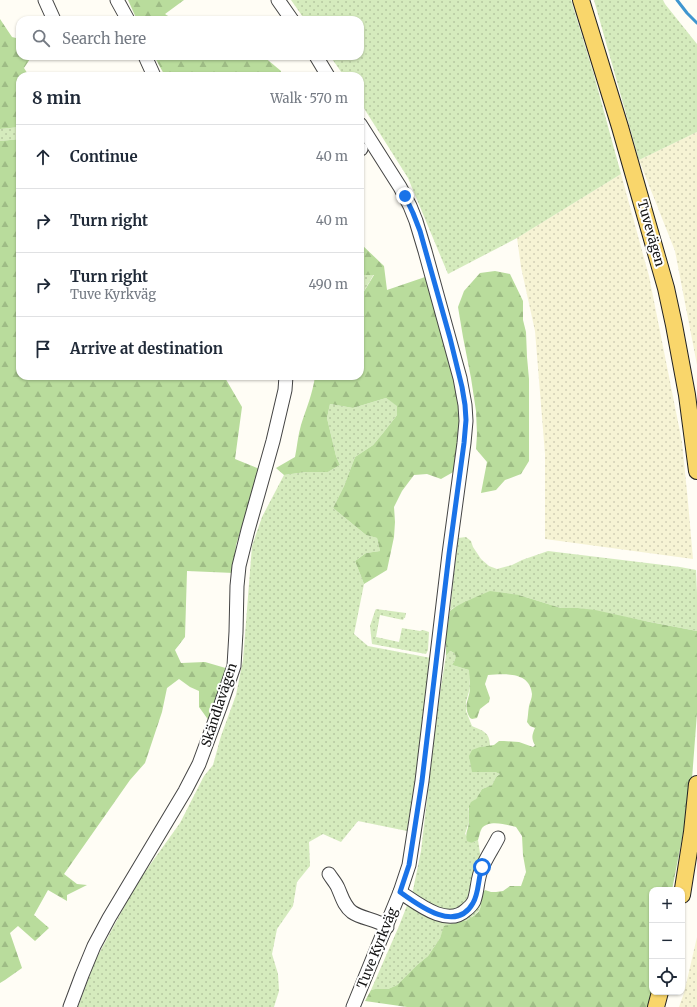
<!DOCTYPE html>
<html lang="en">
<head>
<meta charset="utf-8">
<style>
	:root { --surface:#fff; --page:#f2f2f3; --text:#1f2937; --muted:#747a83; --line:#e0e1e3 }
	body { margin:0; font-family:Merriweather,serif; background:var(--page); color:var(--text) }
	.controls { position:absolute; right:12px; bottom:12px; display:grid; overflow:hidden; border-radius:8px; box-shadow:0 1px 3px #0004 }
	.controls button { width:36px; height:36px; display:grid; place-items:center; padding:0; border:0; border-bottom:1px solid var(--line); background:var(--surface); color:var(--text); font:20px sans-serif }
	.stop { position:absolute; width:12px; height:12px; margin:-9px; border:3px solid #1a73e8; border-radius:50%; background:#fff }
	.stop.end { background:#1a73e8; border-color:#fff; box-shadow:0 1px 4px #0008 }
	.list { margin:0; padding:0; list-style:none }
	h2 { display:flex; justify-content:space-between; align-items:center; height:52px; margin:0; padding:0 16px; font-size:17px }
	h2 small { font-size:13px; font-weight:400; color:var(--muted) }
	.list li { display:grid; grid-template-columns:26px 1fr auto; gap:12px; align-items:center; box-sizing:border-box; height:64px; padding:0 16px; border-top:1px solid var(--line) }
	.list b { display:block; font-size:15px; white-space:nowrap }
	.list p { margin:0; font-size:13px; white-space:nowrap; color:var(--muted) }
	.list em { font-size:13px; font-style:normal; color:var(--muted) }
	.icon { flex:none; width:22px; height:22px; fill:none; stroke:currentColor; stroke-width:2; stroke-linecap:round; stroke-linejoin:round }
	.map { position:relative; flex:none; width:697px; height:1007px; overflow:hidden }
	.search { position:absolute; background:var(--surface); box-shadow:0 1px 3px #0004; left:16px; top:16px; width:348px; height:44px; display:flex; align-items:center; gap:10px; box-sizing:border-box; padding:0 14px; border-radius:12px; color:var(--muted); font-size:15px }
	.panel { position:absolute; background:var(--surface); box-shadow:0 1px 3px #0004; left:16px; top:72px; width:348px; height:308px; border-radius:12px }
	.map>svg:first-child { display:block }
	.farmland { fill:url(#farmland-dots) }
	.grass { fill:url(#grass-dots) }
	.forest { fill:url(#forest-firs) }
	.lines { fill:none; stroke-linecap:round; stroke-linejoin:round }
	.stream { stroke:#3f96cf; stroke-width:3 }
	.minor-casing { stroke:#444; stroke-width:15 }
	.major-casing { stroke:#222; stroke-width:18 }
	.minor { stroke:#fff; stroke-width:13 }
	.major { stroke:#f9d66b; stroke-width:16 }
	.route { stroke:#1a73e8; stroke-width:5 }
	.labels { text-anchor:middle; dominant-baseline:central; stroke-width:4; stroke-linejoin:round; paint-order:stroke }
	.street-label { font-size:13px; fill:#111; stroke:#fff }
</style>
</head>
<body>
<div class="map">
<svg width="697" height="1007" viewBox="0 0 697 1007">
	<defs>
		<pattern id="farmland-dots" width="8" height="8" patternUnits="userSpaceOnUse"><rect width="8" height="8" fill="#f6f3d4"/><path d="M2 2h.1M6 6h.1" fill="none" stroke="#d2cfb5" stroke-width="1.8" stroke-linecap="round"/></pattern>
		<pattern id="grass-dots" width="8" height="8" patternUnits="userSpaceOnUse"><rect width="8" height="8" fill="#d5ebbd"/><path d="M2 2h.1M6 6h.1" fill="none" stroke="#b6c8a1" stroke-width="1.8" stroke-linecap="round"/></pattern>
		<pattern id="forest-firs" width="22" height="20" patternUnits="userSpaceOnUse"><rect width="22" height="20" fill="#b9dc9c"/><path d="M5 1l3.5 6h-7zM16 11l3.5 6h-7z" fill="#9ebc85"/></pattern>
	</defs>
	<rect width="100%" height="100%" fill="#fffdf5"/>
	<g class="farmland">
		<polygon points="697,132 697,365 675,251 639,160"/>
		<polygon points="621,174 649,276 682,442 688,502 693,559 545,539 545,454 535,331 521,267 517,238"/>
		<polygon points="697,937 697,1007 679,1007 684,993"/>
	</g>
	<g class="grass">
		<polygon points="291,0 571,0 594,75 621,174 517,238 448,274 408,178 360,102 360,76 344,76 330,56 360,56 360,20 305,20"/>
		<polygon points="594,0 663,0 665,4 697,44 697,132 639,160"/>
		<polygon points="20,127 20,139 0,141 0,129"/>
		<polygon points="374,274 360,298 360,275"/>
		<polygon points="386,398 398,406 397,415 383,433 373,445 355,457 344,486 333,508 366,535 377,538 380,551 366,553 355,561 364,584 354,634 368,646 431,658 419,753 407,831 358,821 341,842 323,834 309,842 310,866 297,882 293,906 277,929 272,954 278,974 279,991 274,1007 78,1007 95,961 137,883 180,823 204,776 213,765 221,736 236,695 243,660 252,546 262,517 284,475 306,472 328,472 340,465 336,456 327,418 330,404 353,408"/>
		<polygon points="466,537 471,541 473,547 481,559 489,566 497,569 512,565 522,560 548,551 680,567 696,570 697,593 697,631 578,608 561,608 519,595 453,608 450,611 458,538"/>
		<polygon points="376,609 406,613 405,618 404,618 403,620 380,615 376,637 399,642 402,628 420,631 423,630 429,632 428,650 426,654 372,644 370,626 375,611"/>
		<path d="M450,651C459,654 455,660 452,665L469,670L470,688L466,702V711L472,726C483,731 490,732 490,746L480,747L495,772L500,774L496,777L492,785L482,789L476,799L468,809L469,822L465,834L472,843L478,840L481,860L473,896L482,897C482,911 476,914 466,921H463L445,926L440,938L428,956L417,965L397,985L388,989H375L371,990L399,926L413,890L421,851L438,705L446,656Z"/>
	</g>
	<g class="forest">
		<polygon points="128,0 184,0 165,14 174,20 137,20"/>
		<polygon points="0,19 12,37 20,39 20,56 32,56 24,68 29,76 20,76 20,127 0,129"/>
		<polygon points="154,56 263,56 281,71 281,76 165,76"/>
		<polygon points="20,139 20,376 224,376 242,407 235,459 262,470 249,504 236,545 234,573 187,571 185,637 175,650 181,663 205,662 229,669 212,725 199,707 199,691 190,687 179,679 167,688 162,712 145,763 130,780 64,874 77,884 87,885 67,895 67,901 48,890 34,915 49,928 35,941 18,926 10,933 22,968 5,980 0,983 0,141"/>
		<path d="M360,243L384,266L387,290L428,276L444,325L460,412L455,471L441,479L427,474L414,475L402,491L394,507L395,522L394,537L387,570L364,584L355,561L366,553L380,551L377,538L366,535L333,508L344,486L355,457L373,445L383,433L397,415V406L386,398L353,408L330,404L327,418L336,456L340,465L328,472H306L284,475L276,468L295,457C297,447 298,435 301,425C306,409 313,393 315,376H360V298L374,275H360Z"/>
		<polygon points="495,271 510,274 523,301 523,320 526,332 527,357 529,379 529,461 521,474 505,480 496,490 481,493 487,462 476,449 477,434 476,411 471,378 463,337 458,307 464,291 480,273"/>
		<path d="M490,591L519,595L561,608H578L595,610L650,622L697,631V713L691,792L672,890H652V992L650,1007H407L365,1001L371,990L375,989H388L397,985L417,965L428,956L440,938L444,926L463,921H466C470,918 476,915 479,911C483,904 480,894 485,890L491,892H496L503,891L510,886H521L526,872L523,855L522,836L516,827C507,825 490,819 482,828C480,831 479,837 478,840L472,843L467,841C465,832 468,831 469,822C469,815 467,809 471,802L476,799L482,789L492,785L496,777L500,774L495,772H472L469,756L472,750L480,747L494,745L499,741H504L519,742L533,747L535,745C531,738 532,735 535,728L530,726L527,722C528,717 528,712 529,706C530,702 532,698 532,694C530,671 504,674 488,675L485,684L490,698L489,702L480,709L477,718L472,719L470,718C462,704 470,700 470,687C470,681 469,676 469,670L452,665C455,660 459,654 450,651L446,656V638L450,611C459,603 479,596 490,591Z"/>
	</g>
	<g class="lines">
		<polyline class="stream" points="677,0 687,13 697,23"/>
		<g class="minor-casing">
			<g id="minor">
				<polyline points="45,0 54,20"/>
				<polyline points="117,0 128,20"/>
				<polyline points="278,0 292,20"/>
				<polyline points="145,56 154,76"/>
				<polyline points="316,56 328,76"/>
				<polyline points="360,148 361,149"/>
				<path d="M329,874C332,879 336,883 338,888C342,897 344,906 352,912C362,919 376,919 387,927"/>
				<path d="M400,892C417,903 447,928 466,910C470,907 472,905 474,901C478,890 477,878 482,868C486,858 493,848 498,838"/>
				<polyline points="70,1007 82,975 94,946 109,918 185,791 199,764 220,707 234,666 236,632 237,586 239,566 248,530 273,441 285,390 286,376"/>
				<polyline points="353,1007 400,892 409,865 422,781 449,554 464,443 466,421 465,405 460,378 425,251 416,221 410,206 400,187 360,124"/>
			</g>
		</g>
		<g class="major-casing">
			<g id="major">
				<polyline points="581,0 620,127 666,288 674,325 687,395 697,471"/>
				<polyline points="682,895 692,832 697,784"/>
				<polyline points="656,1007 660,992"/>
			</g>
		</g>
		<use href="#minor" class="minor"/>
		<use href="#major" class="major"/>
	</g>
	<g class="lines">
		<path class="route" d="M405,196L413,213L420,231L450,338L462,387L465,405L466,420L464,443L449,554L422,781L409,865L400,892C418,905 456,934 473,903C479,893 478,879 482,867"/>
	</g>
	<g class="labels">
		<g class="street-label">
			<text transform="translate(651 233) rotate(74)">Tuvevägen</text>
			<text transform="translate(219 705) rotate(-72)">Skändlavägen</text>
			<text transform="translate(377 948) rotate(-68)">Tuve Kyrkväg</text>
		</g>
	</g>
</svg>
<div class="controls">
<button>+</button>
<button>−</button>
<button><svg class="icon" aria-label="locate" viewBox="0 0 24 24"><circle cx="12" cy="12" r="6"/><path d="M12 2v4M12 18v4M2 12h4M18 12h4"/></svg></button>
</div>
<div class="stop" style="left:482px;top:867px"></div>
<div class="stop end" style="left:405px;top:196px"></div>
<div class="search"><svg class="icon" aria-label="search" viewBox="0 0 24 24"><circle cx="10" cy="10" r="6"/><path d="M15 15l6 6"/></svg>Search here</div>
<section class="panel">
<h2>8 min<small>Walk · 570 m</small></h2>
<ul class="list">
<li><svg class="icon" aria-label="ahead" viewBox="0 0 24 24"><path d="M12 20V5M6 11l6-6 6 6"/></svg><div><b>Continue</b></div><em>40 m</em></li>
<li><svg class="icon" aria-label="right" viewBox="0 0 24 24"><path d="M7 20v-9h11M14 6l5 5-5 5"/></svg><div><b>Turn right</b></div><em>40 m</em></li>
<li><svg class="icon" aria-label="right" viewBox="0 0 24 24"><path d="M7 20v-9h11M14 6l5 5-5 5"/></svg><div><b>Turn right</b><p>Tuve Kyrkväg</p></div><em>490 m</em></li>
<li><svg class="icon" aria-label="arrive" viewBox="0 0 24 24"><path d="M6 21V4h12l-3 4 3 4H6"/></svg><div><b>Arrive at destination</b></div></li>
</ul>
</section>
</div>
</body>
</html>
